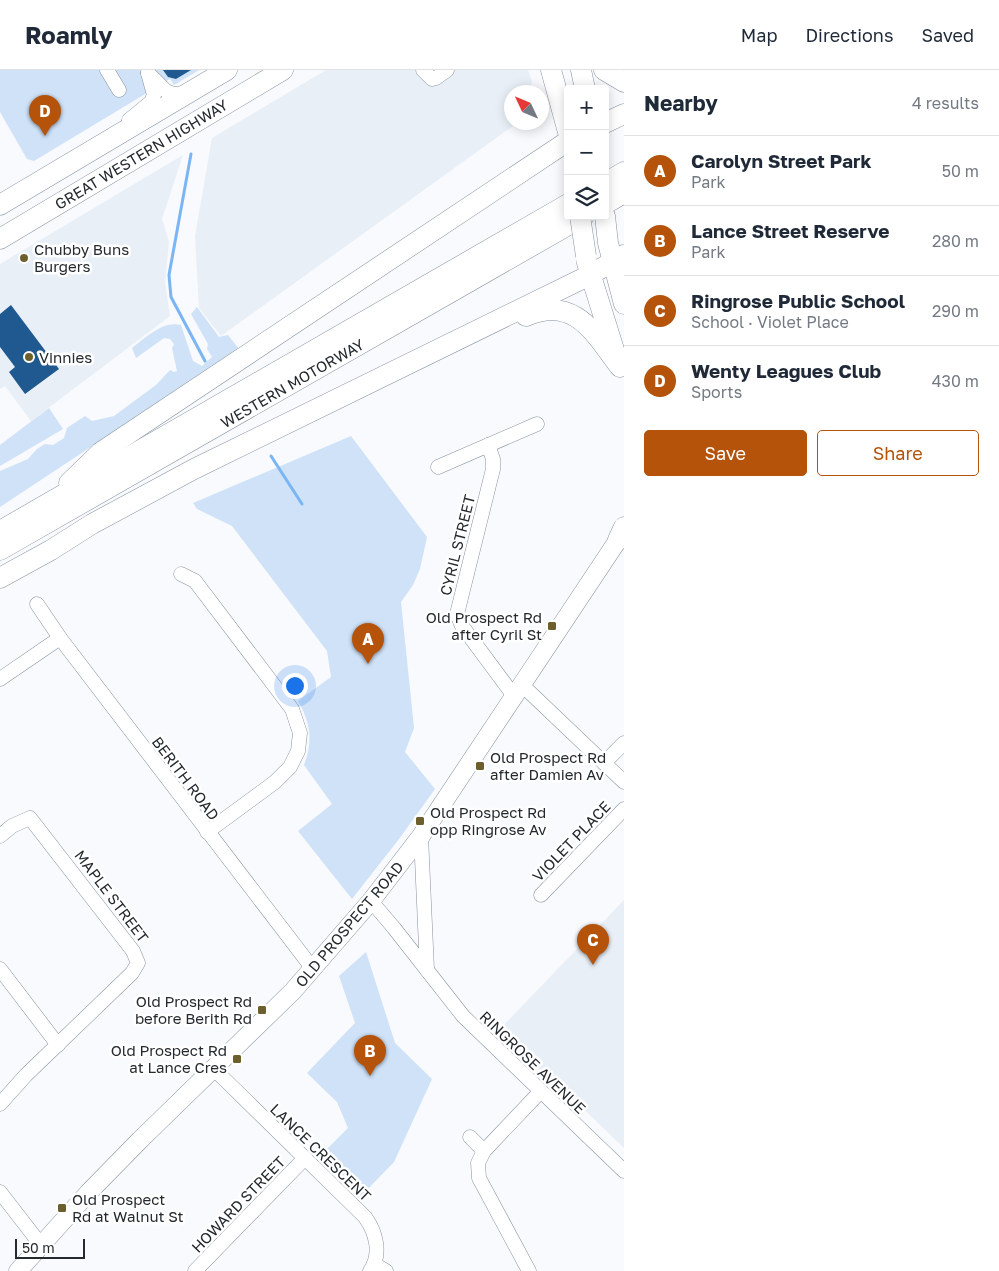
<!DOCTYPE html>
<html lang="en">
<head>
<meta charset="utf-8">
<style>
	:root { --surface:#fff; --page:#f2f2f3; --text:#1f2937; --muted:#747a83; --line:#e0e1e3; --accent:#b45309 }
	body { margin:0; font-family:"Golos Text",sans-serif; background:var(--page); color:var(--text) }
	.controls { position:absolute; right:15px; top:15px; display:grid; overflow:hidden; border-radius:5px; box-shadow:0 2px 12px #0003 }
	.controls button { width:45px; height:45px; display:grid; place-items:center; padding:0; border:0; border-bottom:1px solid var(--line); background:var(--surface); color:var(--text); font:25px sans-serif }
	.compass { position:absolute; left:504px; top:15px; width:45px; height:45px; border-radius:50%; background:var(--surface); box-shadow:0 2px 12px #0003; rotate:314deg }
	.scale { position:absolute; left:15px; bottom:12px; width:70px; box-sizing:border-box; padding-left:5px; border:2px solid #252a2f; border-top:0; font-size:14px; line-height:18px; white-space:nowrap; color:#252a2f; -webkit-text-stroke:4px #fff; paint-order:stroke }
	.you { position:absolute; left:294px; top:615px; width:18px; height:18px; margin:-12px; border:4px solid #fff; border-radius:50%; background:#1a73e8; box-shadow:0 0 0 8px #1a73e833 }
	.badge { display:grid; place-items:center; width:32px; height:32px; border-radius:50%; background:var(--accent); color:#fff; font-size:16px; font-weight:700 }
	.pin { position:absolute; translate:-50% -41px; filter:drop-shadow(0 1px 2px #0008) }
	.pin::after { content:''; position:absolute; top:26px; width:18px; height:15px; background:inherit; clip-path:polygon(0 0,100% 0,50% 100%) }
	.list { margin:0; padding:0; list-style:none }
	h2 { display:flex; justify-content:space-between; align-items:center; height:65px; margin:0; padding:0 20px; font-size:21px }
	h2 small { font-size:16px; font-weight:400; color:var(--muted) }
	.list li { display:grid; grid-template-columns:32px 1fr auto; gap:15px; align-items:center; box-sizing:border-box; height:70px; padding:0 20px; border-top:1px solid var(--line) }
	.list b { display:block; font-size:19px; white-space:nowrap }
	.list p { margin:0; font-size:16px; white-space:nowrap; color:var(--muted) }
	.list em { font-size:16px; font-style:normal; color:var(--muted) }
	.actions { display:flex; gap:10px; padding:15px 20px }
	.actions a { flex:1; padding:11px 0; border:1px solid var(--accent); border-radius:5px; text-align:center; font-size:18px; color:var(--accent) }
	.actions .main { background:var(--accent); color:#fff }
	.icon { flex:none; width:28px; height:28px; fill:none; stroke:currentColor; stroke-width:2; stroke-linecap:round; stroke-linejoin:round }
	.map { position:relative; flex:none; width:624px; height:1201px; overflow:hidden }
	header { display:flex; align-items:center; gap:30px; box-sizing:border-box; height:70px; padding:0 25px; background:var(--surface); border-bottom:1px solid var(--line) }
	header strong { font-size:24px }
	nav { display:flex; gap:28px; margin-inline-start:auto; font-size:18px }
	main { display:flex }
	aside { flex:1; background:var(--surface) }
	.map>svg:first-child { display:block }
	.built { fill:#e8eff7 }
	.green { fill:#cfe2f8 }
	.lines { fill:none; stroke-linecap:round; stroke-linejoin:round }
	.stream { stroke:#7bb5f3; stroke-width:3 }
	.building { fill:#205990 }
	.minor-casing { stroke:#87929f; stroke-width:15 }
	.major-casing { stroke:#87929f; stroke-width:19 }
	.highway-casing { stroke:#87929f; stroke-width:21 }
	.minor { stroke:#fff; stroke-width:14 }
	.major { stroke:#fff; stroke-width:18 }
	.highway { stroke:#fff; stroke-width:20 }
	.highway-bridge-casing { stroke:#87929f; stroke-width:21; stroke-linecap:butt }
	.highway-bridge { stroke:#fff; stroke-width:20 }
	.poi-dot { fill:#6d5f2c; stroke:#fff; stroke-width:2 }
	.labels { text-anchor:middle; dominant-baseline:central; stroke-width:5; stroke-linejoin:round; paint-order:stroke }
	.street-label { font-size:15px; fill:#252a2f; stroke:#fff }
	.poi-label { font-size:15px; fill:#252a2f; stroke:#fff; text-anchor:start }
</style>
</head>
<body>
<header>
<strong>Roamly</strong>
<nav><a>Map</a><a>Directions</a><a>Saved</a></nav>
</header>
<main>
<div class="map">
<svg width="624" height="1201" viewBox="0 0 624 1201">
	<rect width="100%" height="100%" fill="#f8fafd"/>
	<g class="built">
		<polygon points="326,0 528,0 532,12 529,22 512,22 512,52 517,53 221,266 199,238 195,166 212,68"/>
		<polygon points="183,85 162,149 169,172 165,213 170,246 31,351 5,316 0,319 0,194"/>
		<polygon points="624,830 624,1078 562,1018 555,1015 499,960"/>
	</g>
	<g class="green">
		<polygon points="0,0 199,0 174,15 170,9 34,91 27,89 0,42"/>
		<path d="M197,237L219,267L228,265L239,279L0,437V401L28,389L37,379L45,374L53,375L64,368L67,358L85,346L92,351L114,346L156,315L170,300L174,302L177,301L172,278L174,274L170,269L164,268L136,288L132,278C147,267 162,251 181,255L193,291L202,296L212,287L207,279L208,274L191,244Z"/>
		<polygon points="49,338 63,359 0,396 0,375"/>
		<path d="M351,366L427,467L420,499L413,515L401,532L414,658L405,682L435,719L399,769L352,829L298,761L332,734L304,695C313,671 311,654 298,631L331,607L327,581L232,456L197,439L193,433Z"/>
		<polygon points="366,882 395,973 432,1009 394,1092 359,1128 318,1088 348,1058 337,1032 307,1003 355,953 339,906"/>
	</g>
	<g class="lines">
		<g class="stream">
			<polyline points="191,84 169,205 171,227 205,291"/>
			<polyline points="271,386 302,434"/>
		</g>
	</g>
	<g class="building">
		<polygon points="163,0 191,0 176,9 168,7"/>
		<polygon points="11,235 59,299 25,324 9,302 15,297 0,277 0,244"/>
	</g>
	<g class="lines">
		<g class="minor-casing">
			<g id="minor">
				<polyline points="107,0 119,20"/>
				<polyline points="423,0 432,9 436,8 447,0"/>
				<polyline points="148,3 166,21 173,24 186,23"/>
				<polyline points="129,50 151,32 154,25 148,3"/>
				<polyline points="488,375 493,389 493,399 457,544 462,556 514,626"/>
				<polyline points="438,397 537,354"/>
				<polyline points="181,504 195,511 292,639 300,663 298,681 290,697 275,712 207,762"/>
				<polyline points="37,534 60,568 313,899"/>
				<polyline points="0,609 60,568"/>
				<polyline points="521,614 624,712"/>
				<polyline points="604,693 624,673"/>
				<polyline points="0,766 12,756 30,748 133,881 138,893 132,903 26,1005 0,1034"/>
				<polyline points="421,766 427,900"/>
				<polyline points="541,825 624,739"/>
				<polyline points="371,831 394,858 463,946 624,1101"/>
				<polyline points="0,899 58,975"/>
				<path d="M214,999L365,1147C376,1162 382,1184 370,1201"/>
				<polyline points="470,1067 484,1081"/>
				<polyline points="0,1122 41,1175"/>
				<polyline points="374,1194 386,1201"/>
				<polyline points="195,1201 304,1089"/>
				<polyline points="529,1201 479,1108 478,1093 484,1081 540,1022"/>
			</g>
		</g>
		<g class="major-casing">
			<polyline id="major" points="18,1201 89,1122 140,1070 293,921 371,831 421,766 624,461"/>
		</g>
		<g class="highway-casing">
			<g id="highway">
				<polyline points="551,0 568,62"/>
				<polyline points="581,0 585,19"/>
				<polyline points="604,0 624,12"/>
				<polyline points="605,53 624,44"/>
				<polyline points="605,113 624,102"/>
				<polyline points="605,134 624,123"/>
				<polyline points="0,135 227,0"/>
				<polyline points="605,146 608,173 624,234"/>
				<polyline points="0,169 283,0"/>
				<polyline points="587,193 615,283"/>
				<path d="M526,246C575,225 594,263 620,297"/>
				<polyline points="69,413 101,382 568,71"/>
				<polyline points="0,461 568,134"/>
				<polyline points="618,470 624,457"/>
				<polyline points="0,480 584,146"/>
				<polyline points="0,508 51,480 92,454 194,399 590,205 624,185"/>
			</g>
		</g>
		<use href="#minor" class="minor"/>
		<use href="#major" class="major"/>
		<use href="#highway" class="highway"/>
		<g class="highway-bridge-casing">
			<polyline id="highway-bridge" points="580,146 586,186"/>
		</g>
		<use href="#highway-bridge" class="highway-bridge"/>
	</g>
	<g class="poi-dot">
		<circle cx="24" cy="188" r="5"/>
		<circle cx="29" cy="287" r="5"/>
		<rect x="547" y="551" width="10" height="10" rx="2.5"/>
		<rect x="475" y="691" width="10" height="10" rx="2.5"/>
		<rect x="415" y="746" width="10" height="10" rx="2.5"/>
		<rect x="257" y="935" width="10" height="10" rx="2.5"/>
		<rect x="232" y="984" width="10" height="10" rx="2.5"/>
		<rect x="57" y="1133" width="10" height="10" rx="2.5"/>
	</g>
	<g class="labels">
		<g class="street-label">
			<text transform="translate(141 84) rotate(-31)">GREAT WESTERN HIGHWAY</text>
			<text transform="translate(292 313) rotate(-30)">WESTERN MOTORWAY</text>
			<text transform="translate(457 475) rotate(-76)">CYRIL STREET</text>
			<text transform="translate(186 708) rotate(53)">BERITH ROAD</text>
			<text transform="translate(571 771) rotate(-46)">VIOLET PLACE</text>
			<text transform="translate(112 826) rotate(53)">MAPLE STREET</text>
			<text transform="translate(349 854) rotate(-50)">OLD PROSPECT ROAD</text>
			<text transform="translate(533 992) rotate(44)">RINGROSE AVENUE</text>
			<text transform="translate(321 1082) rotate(44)">LANCE CRESCENT</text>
			<text transform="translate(238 1134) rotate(-46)">HOWARD STREET</text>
		</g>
		<g class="poi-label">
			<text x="34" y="179">Chubby Buns<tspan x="34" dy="17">Burgers</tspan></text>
			<text x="39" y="287">Vinnies</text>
			<text x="542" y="547" text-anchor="end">Old Prospect Rd<tspan x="542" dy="17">after Cyril St</tspan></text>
			<text x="490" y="687">Old Prospect Rd<tspan x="490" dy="17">after Damien Av</tspan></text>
			<text x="430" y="742">Old Prospect Rd<tspan x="430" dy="17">opp Ringrose Av</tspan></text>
			<text x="252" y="931" text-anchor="end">Old Prospect Rd<tspan x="252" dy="17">before Berith Rd</tspan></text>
			<text x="227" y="980" text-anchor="end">Old Prospect Rd<tspan x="227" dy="17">at Lance Cres</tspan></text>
			<text x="72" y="1129">Old Prospect<tspan x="72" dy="17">Rd at Walnut St</tspan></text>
		</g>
	</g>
</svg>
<div class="controls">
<button>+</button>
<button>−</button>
<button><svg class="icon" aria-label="layers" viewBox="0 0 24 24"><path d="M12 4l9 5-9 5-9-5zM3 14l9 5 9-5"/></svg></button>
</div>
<svg class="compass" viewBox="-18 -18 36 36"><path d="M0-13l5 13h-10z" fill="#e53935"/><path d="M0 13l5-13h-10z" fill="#747a83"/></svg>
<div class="scale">50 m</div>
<div class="you"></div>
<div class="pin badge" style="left:368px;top:594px">A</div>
<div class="pin badge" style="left:370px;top:1006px">B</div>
<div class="pin badge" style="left:593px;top:895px">C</div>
<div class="pin badge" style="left:45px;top:66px">D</div>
</div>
<aside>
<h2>Nearby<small>4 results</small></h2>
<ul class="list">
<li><span class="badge">A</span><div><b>Carolyn Street Park</b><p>Park</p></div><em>50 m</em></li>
<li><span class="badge">B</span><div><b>Lance Street Reserve</b><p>Park</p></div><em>280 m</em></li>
<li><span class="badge">C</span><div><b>Ringrose Public School</b><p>School · Violet Place</p></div><em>290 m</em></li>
<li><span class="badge">D</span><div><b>Wenty Leagues Club</b><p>Sports</p></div><em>430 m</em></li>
</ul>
<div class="actions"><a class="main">Save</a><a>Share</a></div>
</aside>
</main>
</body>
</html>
